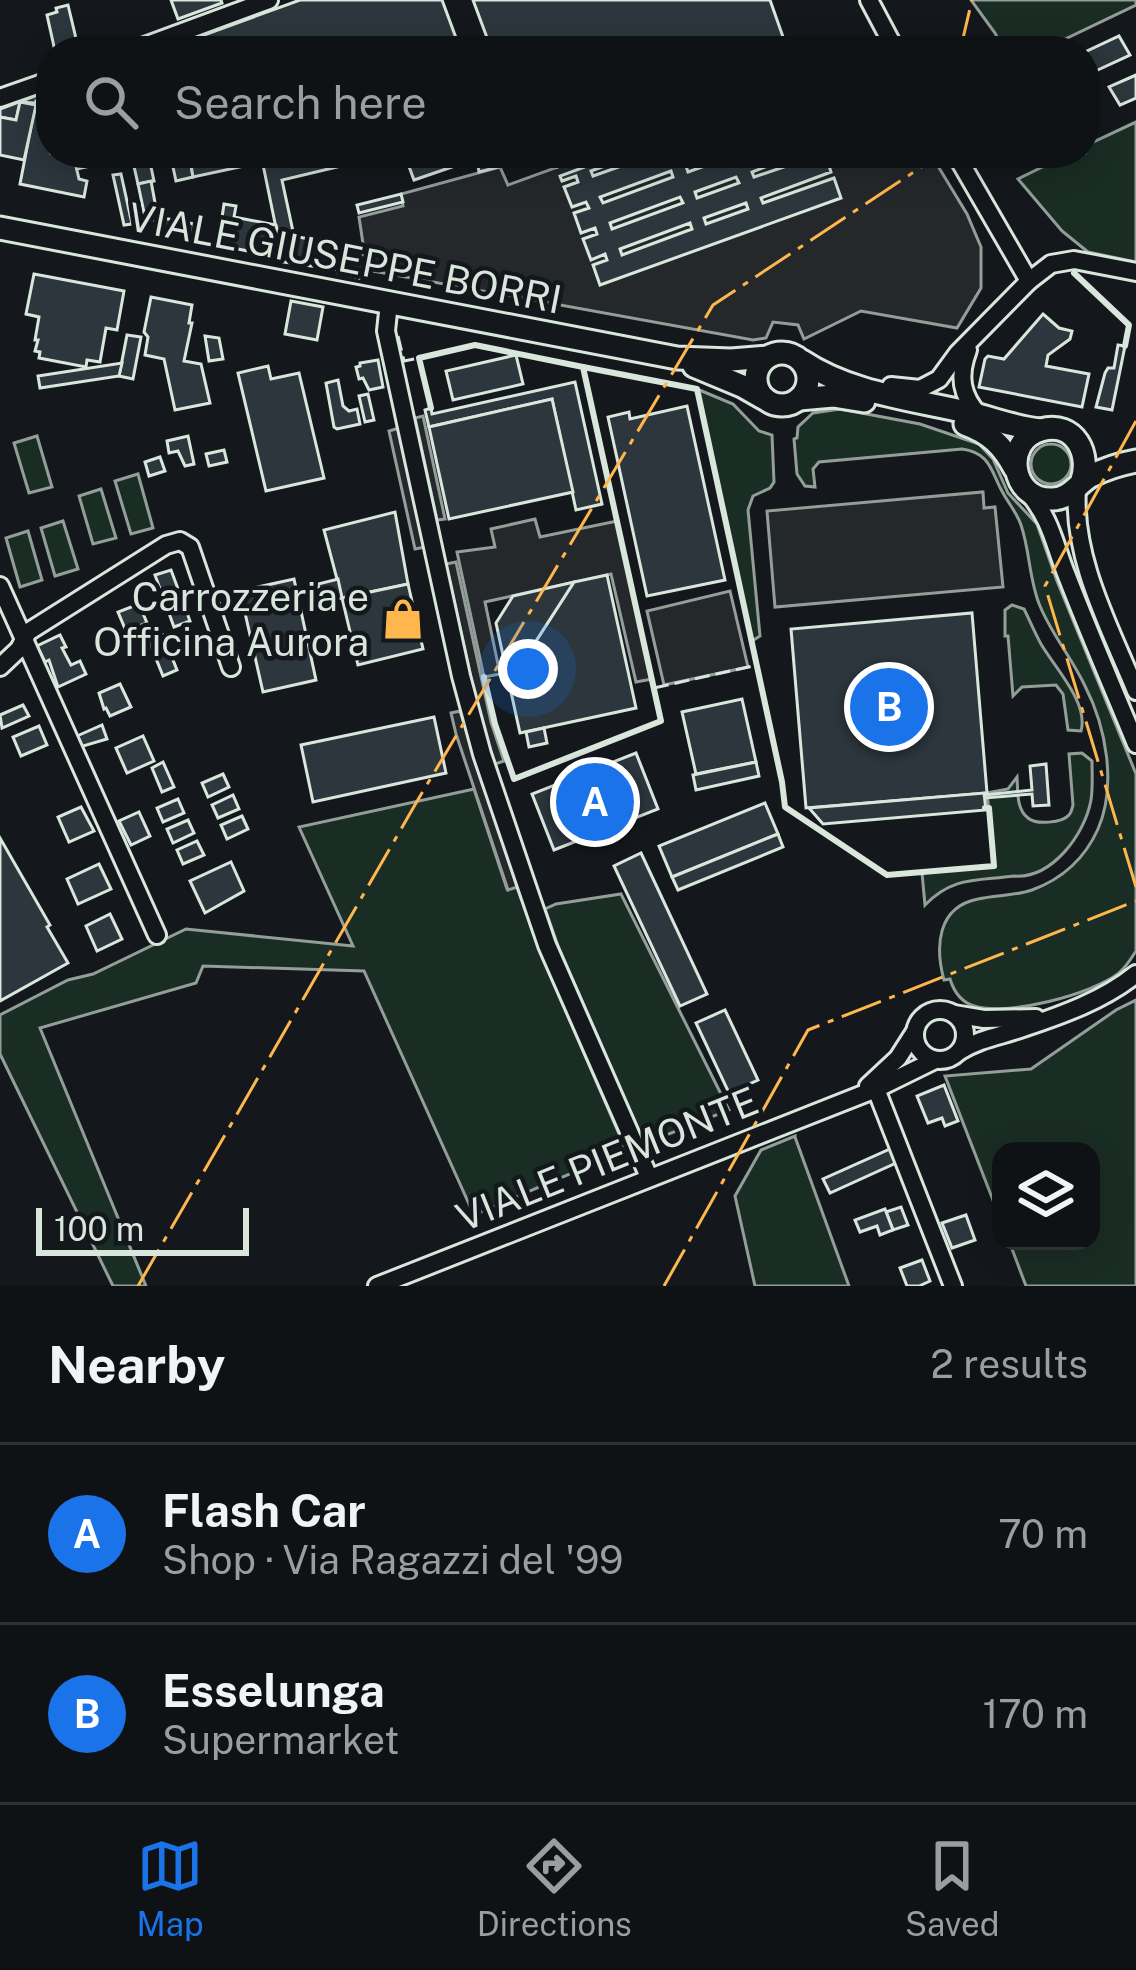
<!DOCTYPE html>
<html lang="en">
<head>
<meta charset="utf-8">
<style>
	:root { --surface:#0f1215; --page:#181b1e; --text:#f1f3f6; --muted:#9b9ea0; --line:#2f3234; --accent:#1a73e8 }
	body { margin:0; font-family:"Public Sans",sans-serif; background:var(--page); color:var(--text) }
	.controls { position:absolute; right:36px; bottom:36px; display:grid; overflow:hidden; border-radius:24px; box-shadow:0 6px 30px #0003 }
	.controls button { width:108px; height:108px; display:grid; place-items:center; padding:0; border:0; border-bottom:3px solid var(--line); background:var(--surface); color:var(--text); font:60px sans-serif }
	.scale { position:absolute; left:36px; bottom:30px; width:213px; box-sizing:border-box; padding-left:12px; border:6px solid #d8e6dc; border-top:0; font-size:33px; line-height:42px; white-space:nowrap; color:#d8e6dc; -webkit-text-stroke:9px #14181c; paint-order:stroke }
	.you { position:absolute; left:528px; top:669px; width:42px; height:42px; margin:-30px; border:9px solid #fff; border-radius:50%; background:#1a73e8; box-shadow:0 0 0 18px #1a73e833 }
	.badge { display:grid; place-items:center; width:78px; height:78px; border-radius:50%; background:var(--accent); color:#fff; font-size:39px; font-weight:700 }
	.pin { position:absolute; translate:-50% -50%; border:6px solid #fff; box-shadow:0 3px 12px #0006 }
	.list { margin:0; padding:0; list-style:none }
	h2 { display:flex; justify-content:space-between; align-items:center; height:156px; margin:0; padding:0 48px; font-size:51px }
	h2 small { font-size:39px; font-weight:400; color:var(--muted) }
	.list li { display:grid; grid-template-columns:78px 1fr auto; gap:36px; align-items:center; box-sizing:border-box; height:180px; padding:0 48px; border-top:3px solid var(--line) }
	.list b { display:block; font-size:45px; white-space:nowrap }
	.list p { margin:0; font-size:39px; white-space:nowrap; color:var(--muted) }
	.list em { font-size:39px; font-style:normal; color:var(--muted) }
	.icon { flex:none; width:66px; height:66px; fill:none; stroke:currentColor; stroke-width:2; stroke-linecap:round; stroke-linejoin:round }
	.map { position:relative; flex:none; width:1136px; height:1286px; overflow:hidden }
	.search { position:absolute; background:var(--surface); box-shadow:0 6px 30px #0003; left:36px; right:36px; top:36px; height:132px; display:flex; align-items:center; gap:30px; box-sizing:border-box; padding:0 42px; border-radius:48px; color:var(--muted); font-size:45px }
	.sheet { height:516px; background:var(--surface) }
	nav { display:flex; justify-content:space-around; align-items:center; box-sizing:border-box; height:168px; border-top:3px solid var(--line); background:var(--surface); font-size:33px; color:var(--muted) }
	nav a { display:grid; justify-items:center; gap:6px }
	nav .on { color:var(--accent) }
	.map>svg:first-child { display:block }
	.green { fill:#1a2d24; stroke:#939e99; stroke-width:3 }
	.parking { fill:#24282b; stroke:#939e99; stroke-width:3 }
	.building { fill:#2c363c; stroke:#d8e6dc; stroke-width:3; fill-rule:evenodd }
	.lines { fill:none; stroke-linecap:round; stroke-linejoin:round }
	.minor-casing { stroke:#d8e6dc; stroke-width:22 }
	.major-casing { stroke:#d8e6dc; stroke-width:27 }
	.minor { stroke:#14181c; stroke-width:16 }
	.major { stroke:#14181c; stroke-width:21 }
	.fence { stroke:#d8e6dc; stroke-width:3; stroke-dasharray:15 6; stroke-linecap:butt }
	.wall { stroke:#d8e6dc; stroke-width:6 }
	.power { stroke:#ffb74d; stroke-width:3; stroke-dasharray:42 9 6 9; stroke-linecap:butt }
	.labels { text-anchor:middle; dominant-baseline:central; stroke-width:9; stroke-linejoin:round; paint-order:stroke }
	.street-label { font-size:39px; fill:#d8e6dc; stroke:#14181c }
	.poi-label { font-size:39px; fill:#d8e6dc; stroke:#14181c; text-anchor:end }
</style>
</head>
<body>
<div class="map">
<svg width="1136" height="1286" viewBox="0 0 1136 1286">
	<rect width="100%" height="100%" fill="#14181c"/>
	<g class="green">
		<polygon points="971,0 1136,0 1136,5 1040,51 1004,51 995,33"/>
		<polygon points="1136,122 1136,262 1088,252 1062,231 1018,179 1071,153 1085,153 1085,146"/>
		<polygon points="697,389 733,404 759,431 772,435 774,482 770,488 753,496 748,510 760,636 752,641"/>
		<path d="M840,409L920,424L979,444L993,459L1008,493L1037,524L1057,581L1136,774V951C1131,959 1126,967 1119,973C1093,994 1006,1017 974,1006C961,1002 954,992 950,979L944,980C935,947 937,907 978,899C996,895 1014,896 1032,890C1062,879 1085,858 1098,829C1117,785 1106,727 1085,686C1072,658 1052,635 1040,606C1029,580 1030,551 1021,525C1017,513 1009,504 1003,493C991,472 991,453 962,449L819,462L813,469L815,487L805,486L797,474L794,439L797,438L798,427L813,413Z"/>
		<polygon points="37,436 52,487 29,493 14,443"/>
		<circle cx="1051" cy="464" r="20"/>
		<polygon points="138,474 153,528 131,534 115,481"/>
		<polygon points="101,489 116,538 93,544 79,496"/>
		<polygon points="63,521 78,569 55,576 41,528"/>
		<polygon points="28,531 42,580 20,587 6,538"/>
		<path d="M1012,605L1024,609C1030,621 1035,633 1041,644C1055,668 1089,703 1081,731L1068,730L1063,694L1056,685L1022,687L1013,696L1008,636H1005V610Z"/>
		<path d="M1082,753L1092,761C1092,774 1093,787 1091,800C1085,834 1052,879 1014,876C977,881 953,876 925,905L922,873L994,866L987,793L1008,789L1017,777C1018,790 1016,809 1028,818C1036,825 1062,823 1069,815C1072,812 1072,808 1073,805L1069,754Z"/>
		<polygon points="474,789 507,889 517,887 540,952 626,1150 474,1215 364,971 203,966 196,983 40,1028 146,1286 113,1286 0,1054 0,1015 68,980 93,974 186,929 353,946 299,827"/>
		<polygon points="621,894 729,1110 659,1138 640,1133 558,946 545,909 556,904"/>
		<polygon points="1136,1000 1136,1286 1026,1286 1009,1241 1091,1241 1091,1151 1001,1151 1001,1221 945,1076 1031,1069 1116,1010"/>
		<polygon points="795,1136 795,1137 849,1286 755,1286 735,1196 761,1150"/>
	</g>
	<g class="parking">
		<polygon points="596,153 930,153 967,214 981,247 981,288 957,328 861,311 804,339 798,325 773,322 766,338 753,340 367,270 359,217 403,206 401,194 500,167 508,185"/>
		<polygon points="423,416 445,519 437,520 415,418"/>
		<polygon points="399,428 425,547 415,549 389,431"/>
		<polygon points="983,492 984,508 995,507 1003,587 775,607 767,511"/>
		<polygon points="535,519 540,537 617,521 652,679 636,682 611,574 485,602 500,674 484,677 457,552 495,547 491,529"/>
		<polygon points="456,562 491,722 504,761 495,764 479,714 446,564"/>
		<polygon points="730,591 748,667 664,685 647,611"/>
		<polygon points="460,711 517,887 508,890 456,734 451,713"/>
	</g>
	<g class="building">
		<polygon points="171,0 221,0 222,3 178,19"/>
		<polygon points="300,0 442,0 459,46 446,51 160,51"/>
		<polygon points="473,0 770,0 788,51 492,51"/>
		<polygon points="68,5 79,51 55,51 47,15 57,12 56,8"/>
		<polygon points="1119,36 1130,55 1089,74 1085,65 1085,52"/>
		<polygon points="1136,75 1136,98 1120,105 1109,87"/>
		<polygon points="51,90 51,104 20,102 16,120 0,117 0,109"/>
		<polygon points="36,101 51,104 51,153 73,153 79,179 87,181 84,197 20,184"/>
		<polygon points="20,102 36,105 24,160 0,155 0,117 16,120"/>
		<polygon points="73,153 92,153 94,165 77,169"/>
		<polygon points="131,153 148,153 154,181 138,184"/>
		<polygon points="170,153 189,153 193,177 176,181"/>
		<polygon points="189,153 270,153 261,155 263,162 193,177"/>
		<polygon points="270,153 343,153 345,165 282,180 294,236 327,243 327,239 335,241 335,244 363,250 367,276 360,274 359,278 338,273 339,270 283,262 261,155"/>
		<polygon points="404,153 476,153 478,158 414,180"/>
		<polygon points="476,153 497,153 502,166 479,172"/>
		<polygon points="536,153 596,153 557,167 554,158 534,166 530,155"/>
		<path d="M622,153H640L591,171L593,176L658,153H722L686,166L688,172L730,157L728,153H802L752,172L754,177L825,153L831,172L761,198L763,203L834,178L841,198L600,285L593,265L607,260L605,254L591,260L583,239L597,234L595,228L581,233L574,213L589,208L586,202L572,207L564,187L578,182L576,176L562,181L560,176ZM671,171L673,177L603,203L600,197ZM736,177L739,183L697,198L695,192ZM680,197L683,203L612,229L610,223ZM746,203L748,209L706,224L704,218ZM690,223L692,229L622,255L620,249Z"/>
		<polygon points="121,174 132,224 124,225 113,175"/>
		<polygon points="151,181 158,219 146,222 138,184"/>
		<polygon points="401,194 403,202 359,213 357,205"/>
		<polygon points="224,204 236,206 234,217 276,225 282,250 269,247 268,255 218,245"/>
		<polygon points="158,217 194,224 192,237 155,229"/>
		<polygon points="34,274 124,291 117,330 106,328 100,362 87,360 86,367 39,358 40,352 35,351 38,340 35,340 39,317 26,314"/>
		<polygon points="151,297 192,305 189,323 192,323 184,361 201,364 210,403 175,410 164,359 145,355 148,337 144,332"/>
		<polygon points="291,301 323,307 317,340 285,334"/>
		<polygon points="1043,314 1059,328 1072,331 1070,339 1048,355 1046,366 1089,374 1082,407 979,387 985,359 988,356 1004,359"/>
		<polygon points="127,335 141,337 133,379 119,376"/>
		<polygon points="205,336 219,338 223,359 209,361"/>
		<polygon points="1118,345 1125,346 1112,410 1096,407 1105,373 1108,368 1114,368"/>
		<polygon points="516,355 523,384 453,400 446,371"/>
		<polygon points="378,360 383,387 369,390 363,378 359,379 356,367 360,366 360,363"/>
		<polygon points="122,363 119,376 40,388 38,376"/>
		<polygon points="268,366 271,379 299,373 324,478 266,491 238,373"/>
		<polygon points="338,380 343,406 349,411 357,409 360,424 337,429 334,427 326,383"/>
		<polygon points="575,382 602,504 576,510 552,399 429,427 425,410 431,408 432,414"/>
		<polygon points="368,394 374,420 365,422 359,396"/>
		<polygon points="552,399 573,492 449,519 429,427"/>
		<polygon points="687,406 725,580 647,596 608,417 629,412 630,419"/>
		<polygon points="188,436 194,464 185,466 178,451 169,453 167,441"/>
		<polygon points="224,450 227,462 209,466 206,454"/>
		<polygon points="160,457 165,471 149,476 145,462"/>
		<polygon points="395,512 408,584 342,598 324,530"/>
		<polygon points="171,570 190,621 174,627 155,575"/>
		<polygon points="607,575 636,708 520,733 509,683 574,582"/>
		<polygon points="294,579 316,680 263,692 240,591"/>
		<polygon points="338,579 342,598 322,603 318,584"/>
		<polygon points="574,582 509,683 496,623 513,596"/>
		<polygon points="408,584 423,649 358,665 342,598"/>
		<polygon points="139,604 147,623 126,631 118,612"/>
		<polygon points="972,613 987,793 806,808 791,629"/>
		<polygon points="60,635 66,647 62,648 71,665 80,661 86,674 58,687 49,660 45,662 37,646"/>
		<polygon points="163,635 177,670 163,676 149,641"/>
		<polygon points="120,684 131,707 110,716 106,708 104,709 99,693"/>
		<polygon points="742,699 756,762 696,774 682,712"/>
		<polygon points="23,705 29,716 2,728 0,715"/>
		<polygon points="434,717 446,773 313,802 301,745"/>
		<polygon points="102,725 107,739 80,747 77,736"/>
		<polygon points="39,726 47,745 21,756 13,737"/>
		<polygon points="544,728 547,743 529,747 526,732"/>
		<polygon points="143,736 154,761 127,773 116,748"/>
		<polygon points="636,753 658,809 554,850 532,794"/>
		<polygon points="163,762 174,787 162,792 152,768"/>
		<polygon points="756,762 759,776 696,790 693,775"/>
		<polygon points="1046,764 1049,805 1033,806 1032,794 985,798 984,795 1032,790 1030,766"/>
		<polygon points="223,774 229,787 208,797 202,783"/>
		<polygon points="984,793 986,810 823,824 809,808"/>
		<polygon points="233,795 239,809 218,818 212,805"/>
		<polygon points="178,799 184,813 163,822 157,808"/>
		<polygon points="765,803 778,834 672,877 659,846"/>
		<polygon points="81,807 94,831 69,842 58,817"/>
		<polygon points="139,812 150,836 131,845 119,821"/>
		<polygon points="242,816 248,829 227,839 221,825"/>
		<polygon points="188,820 194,833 173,843 167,829"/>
		<polygon points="778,834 783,847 678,890 672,877"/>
		<polygon points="0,838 50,925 47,927 68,963 0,1001"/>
		<polygon points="197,841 204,855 183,864 177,850"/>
		<polygon points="641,853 707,994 680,1006 614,866"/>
		<polygon points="231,862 244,891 205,913 190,881"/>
		<polygon points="99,864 111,889 78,904 67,879"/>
		<polygon points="110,914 122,939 97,951 86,926"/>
		<polygon points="725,1010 758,1080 729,1093 696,1023"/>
		<polygon points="944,1085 958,1121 945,1126 942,1118 928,1123 917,1096"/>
		<polygon points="890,1149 896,1163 830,1193 823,1179"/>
		<polygon points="901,1207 908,1225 893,1230 886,1212"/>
		<polygon points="885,1209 893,1230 880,1235 877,1226 860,1232 855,1220"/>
		<polygon points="966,1215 975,1240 952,1248 942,1223"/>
		<polygon points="922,1260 930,1281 919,1286 907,1286 900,1268"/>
	</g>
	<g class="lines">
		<g class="minor-casing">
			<g id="minor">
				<polyline points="869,0 896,51"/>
				<polyline points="131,51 269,0"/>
				<polyline points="0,98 51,80"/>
				<polyline points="955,153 1029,281"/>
				<polyline points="389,303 386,331 461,676 482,754 547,945 649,1177"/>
				<path d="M968,350C958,376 961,395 979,415"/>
				<polyline points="891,386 920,389 939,379 958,353 1029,281 1051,264 1074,260 1136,272"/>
				<path d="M1077,488C1072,559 1110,627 1136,691"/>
				<path d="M1027,491C1052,521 1053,541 1067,576C1089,633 1113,688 1136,744"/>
				<polyline points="0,586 157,935"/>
				<polyline points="0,667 19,649 28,632 166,545 180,541 190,547 231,667"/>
				<circle cx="940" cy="1035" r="25"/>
				<polyline points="954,1014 984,1019 1036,1018"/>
				<path d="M960,1051C981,1038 1001,1036 1023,1028C1062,1015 1104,1000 1136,974"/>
				<polyline points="868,1086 898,1058 914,1033"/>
				<polyline points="876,1089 953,1286"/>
				<polyline points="377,1286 876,1089 935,1060"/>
			</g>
		</g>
		<g class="major-casing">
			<g id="major">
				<polyline points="0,228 677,358 731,360 768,357"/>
				<circle cx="782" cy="379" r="26"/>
				<path d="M802,361C850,393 910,399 966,412C992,418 1013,427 1040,430"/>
				<polyline points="694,366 742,386 763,398"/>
				<polyline points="799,399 833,396 864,401"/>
				<path d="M965,424C990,433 1003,446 1015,469"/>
				<path d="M1081,483C1092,455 1075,420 1041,430C1002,441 1011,501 1052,499C1070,499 1077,484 1091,476C1106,468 1120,464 1136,461"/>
			</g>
		</g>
		<use href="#minor" class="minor"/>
		<use href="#major" class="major"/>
		<g class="fence">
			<polyline points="398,336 404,361 419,358"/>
			<polyline points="654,688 757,665"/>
		</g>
		<g class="wall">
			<polyline points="1074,273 1129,325 1125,346"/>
			<polyline points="583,367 697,389 782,782 785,807 887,875 994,866 989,808 985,808"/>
			<polyline points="431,408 419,358 475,345 583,367 661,721 514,779 495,724 484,677"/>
		</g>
		<g class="power">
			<polyline points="960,51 972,0"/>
			<polyline points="1136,421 1045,586 1136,887"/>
			<polyline points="138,1286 416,803 713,305 935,158 936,153"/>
			<polyline points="664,1286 808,1030 1136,901"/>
		</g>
	</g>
	<defs>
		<g id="shop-bare" transform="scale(3.24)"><path d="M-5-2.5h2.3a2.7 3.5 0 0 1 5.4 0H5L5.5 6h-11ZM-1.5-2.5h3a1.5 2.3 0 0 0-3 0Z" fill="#ffb74d" stroke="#14181c" stroke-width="2.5" paint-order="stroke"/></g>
	</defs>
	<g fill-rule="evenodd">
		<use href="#shop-bare" x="403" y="619"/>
	</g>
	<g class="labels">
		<g class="street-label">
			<text transform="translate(345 258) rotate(11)">VIALE GIUSEPPE BORRI</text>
			<text transform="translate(607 1159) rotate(-22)">VIALE PIEMONTE</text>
		</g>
		<g class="poi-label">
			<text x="369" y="597">Carrozzeria e<tspan x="369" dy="45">Officina Aurora</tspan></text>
		</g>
	</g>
</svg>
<div class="controls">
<button><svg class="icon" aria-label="layers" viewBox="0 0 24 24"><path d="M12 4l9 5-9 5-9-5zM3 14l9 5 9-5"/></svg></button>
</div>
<div class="scale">100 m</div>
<div class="you"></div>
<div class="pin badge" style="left:595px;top:802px">A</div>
<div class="pin badge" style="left:889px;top:707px">B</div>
<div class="search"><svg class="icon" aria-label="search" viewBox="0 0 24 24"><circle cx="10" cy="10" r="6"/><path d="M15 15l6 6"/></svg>Search here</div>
</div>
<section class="sheet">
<h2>Nearby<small>2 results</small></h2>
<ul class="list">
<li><span class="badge">A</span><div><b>Flash Car</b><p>Shop · Via Ragazzi del '99</p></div><em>70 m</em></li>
<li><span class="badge">B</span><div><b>Esselunga</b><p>Supermarket</p></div><em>170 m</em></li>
</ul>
</section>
<nav>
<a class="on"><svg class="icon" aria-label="map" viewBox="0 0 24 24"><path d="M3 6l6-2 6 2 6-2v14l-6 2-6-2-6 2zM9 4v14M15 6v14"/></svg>Map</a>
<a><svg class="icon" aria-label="directions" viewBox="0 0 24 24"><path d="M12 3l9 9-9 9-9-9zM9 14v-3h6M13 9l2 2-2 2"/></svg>Directions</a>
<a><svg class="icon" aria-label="saved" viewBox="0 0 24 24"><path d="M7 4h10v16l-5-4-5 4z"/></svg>Saved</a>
</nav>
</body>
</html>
